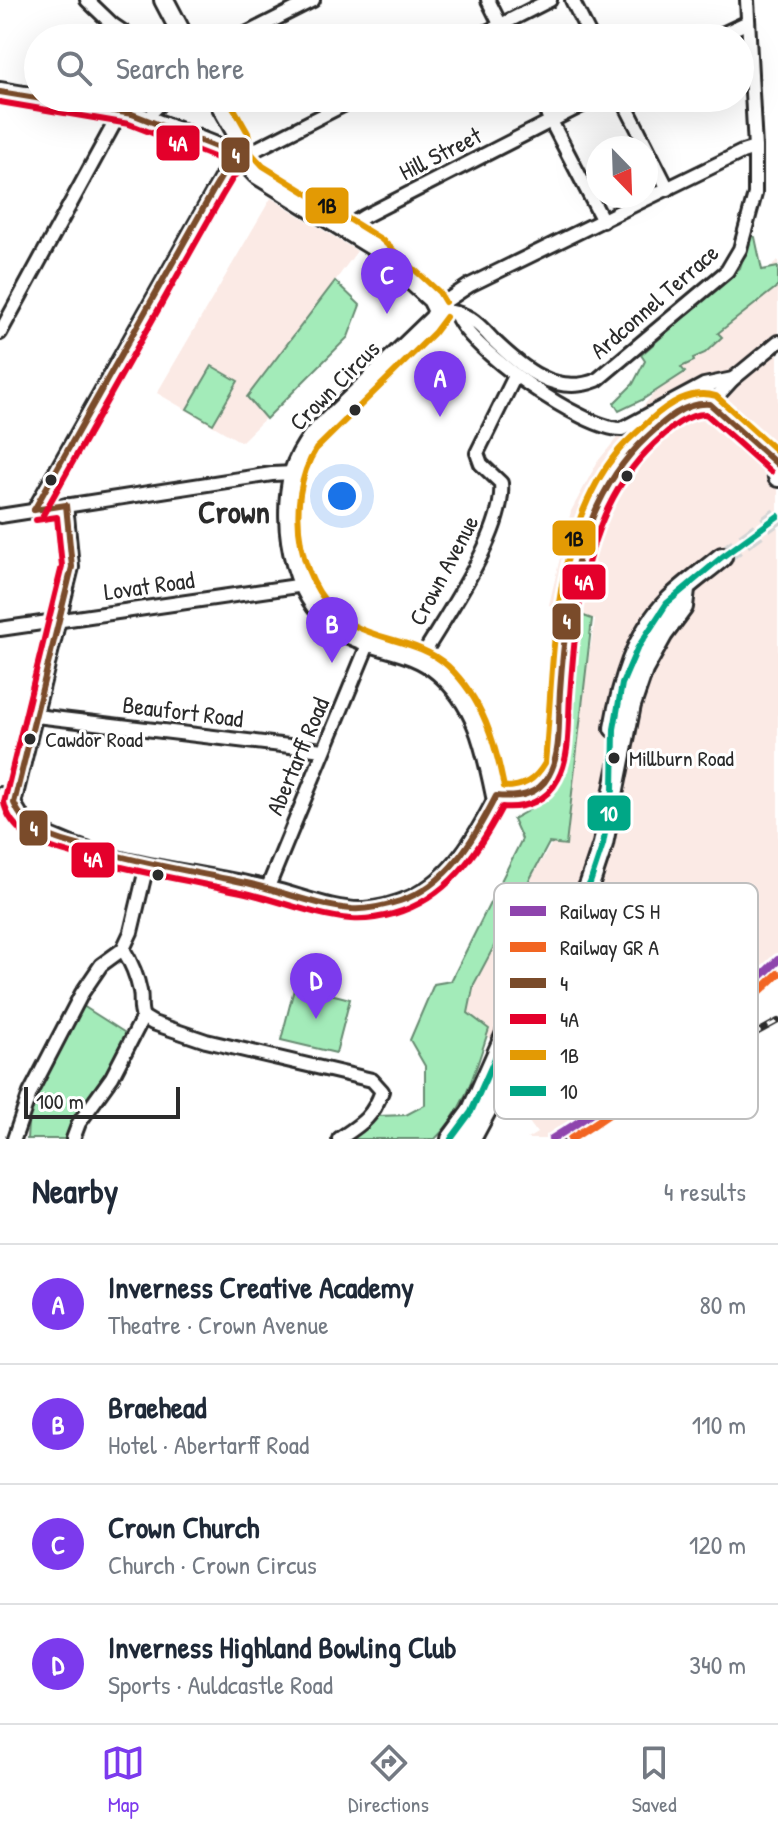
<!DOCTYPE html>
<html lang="en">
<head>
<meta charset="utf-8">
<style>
	:root { --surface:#fff; --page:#f2f2f3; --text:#1f2937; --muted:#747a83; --line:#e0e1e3; --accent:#7c3aed }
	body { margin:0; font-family:"Patrick Hand",sans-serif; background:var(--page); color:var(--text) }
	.compass { position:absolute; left:586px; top:136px; width:72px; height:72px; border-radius:50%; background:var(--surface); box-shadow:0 8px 32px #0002; rotate:157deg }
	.scale { position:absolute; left:24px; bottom:20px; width:156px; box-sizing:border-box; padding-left:8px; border:4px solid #2b2b2b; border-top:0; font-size:22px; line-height:28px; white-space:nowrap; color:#2b2b2b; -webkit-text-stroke:6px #fff; paint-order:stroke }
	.you { position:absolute; left:342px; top:496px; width:28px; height:28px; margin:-20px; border:6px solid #fff; border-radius:50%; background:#1a73e8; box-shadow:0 0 0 12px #1a73e833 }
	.badge { display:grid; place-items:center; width:52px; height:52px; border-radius:50%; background:var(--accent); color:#fff; font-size:26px; font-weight:700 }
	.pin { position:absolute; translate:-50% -66px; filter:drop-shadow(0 2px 4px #0008) }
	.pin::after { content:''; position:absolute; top:42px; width:28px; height:24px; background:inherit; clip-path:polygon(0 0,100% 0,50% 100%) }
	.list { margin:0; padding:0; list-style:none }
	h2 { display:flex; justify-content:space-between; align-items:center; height:104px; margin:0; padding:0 32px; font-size:34px }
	h2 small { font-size:26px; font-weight:400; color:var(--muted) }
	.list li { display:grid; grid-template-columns:52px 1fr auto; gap:24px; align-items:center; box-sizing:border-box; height:120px; padding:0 32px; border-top:2px solid var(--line) }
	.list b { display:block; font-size:30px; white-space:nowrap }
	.list p { margin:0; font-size:26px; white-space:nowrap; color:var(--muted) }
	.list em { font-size:26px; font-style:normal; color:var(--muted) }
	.icon { flex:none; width:44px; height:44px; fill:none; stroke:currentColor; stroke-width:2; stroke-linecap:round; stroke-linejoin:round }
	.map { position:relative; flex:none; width:778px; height:1139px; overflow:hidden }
	.search { position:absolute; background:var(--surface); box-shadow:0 8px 32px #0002; left:24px; right:24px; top:24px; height:88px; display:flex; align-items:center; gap:20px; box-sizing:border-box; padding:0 28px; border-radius:44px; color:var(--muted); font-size:30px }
	.sheet { height:584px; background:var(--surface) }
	nav { display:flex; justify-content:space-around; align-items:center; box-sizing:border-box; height:112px; border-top:2px solid var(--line); background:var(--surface); font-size:22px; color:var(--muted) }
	nav a { display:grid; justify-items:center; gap:4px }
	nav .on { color:var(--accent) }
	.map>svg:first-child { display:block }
	.built { fill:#fbeae5 }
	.green { fill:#a3ebb9; stroke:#678b72; stroke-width:2 }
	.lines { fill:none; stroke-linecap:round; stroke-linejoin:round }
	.secondary-tunnel { stroke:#d5d5d5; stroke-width:18; stroke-dasharray:18 9; stroke-linecap:butt }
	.street-casing { stroke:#2b2b2b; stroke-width:18 }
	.secondary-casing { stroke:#2b2b2b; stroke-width:24 }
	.street { stroke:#fff; stroke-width:12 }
	.secondary { stroke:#fff; stroke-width:18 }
	.rail-casing { stroke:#2b2b2b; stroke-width:6 }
	.rail { stroke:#fff; stroke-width:3; stroke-dasharray:9; stroke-linecap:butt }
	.bus-1-casing { stroke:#fff; stroke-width:12 }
	.bus-2-casing { stroke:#fff; stroke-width:12 }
	.bus-3-casing { stroke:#fff; stroke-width:12 }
	.bus-4-casing { stroke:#fff; stroke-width:12 }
	.bus-1 { stroke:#7a4b2a; stroke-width:6 }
	.bus-2 { stroke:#e4002b; stroke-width:6 }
	.bus-3 { stroke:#e39a04; stroke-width:6 }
	.bus-4 { stroke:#00a786; stroke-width:6 }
	.rail-1-casing { stroke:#fff; stroke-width:14 }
	.rail-2-casing { stroke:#fff; stroke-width:14 }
	.rail-1 { stroke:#8e44ad; stroke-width:8 }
	.rail-2 { stroke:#f26522; stroke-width:8 }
	.bus-dot { fill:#2b2b2b; stroke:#fff; stroke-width:3 }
	.labels { text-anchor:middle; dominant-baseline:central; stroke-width:6; stroke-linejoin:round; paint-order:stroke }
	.bus-label { font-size:22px; fill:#2b2b2b; stroke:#fff; text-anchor:start }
	.street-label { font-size:24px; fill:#2b2b2b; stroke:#fff }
	.district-label { font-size:32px; font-weight:bold; fill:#2b2b2b; stroke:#fff }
	.key { fill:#fff; stroke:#bfbfbf; stroke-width:2 }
	.key-label { font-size:22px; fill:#2b2b2b }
	.line-badge { stroke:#fff; stroke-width:3 }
	.badge-label { font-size:22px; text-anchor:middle; font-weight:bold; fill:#fff }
	.pale-badge-label { font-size:22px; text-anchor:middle; font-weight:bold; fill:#111 }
</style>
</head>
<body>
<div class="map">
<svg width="778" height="1139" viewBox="0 0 778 1139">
	<rect width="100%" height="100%" fill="#fff"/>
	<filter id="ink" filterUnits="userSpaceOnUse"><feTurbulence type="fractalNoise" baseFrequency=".0125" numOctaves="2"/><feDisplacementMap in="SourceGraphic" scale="16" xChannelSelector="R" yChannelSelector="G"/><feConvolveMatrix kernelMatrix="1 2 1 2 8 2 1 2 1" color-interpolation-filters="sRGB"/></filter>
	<g filter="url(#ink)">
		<g class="built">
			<polygon points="271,198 357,251 335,281 360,305 348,337 241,442 157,393"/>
			<polygon points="778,260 778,982 694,1051 598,1122 571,1139 527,1139 537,1133 508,1093 521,1062 453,1009 561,828 595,619 549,605 571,511 598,461 687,353"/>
		</g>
		<g class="green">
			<polygon points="750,236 755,237 762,270 778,267 778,286 718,333 722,337 705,353 693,358 694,361 681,367 685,372 642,400 619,411 614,403 633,384 645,361 641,355 740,268"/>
			<polygon points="335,281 360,305 348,337 266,419 247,397"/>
			<polygon points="212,366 238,381 213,424 187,409"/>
			<path d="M573,612L592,619L566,845L549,843L474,984L468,1013L489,1029C476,1068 466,1109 435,1139H347L378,1116L406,1115L425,1105V1066L410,1040L434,984L451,981L522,839L513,819L536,806L551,789L560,758Z"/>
			<polygon points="295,985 350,999 336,1053 281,1040"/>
			<polygon points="83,1006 127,1034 105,1074 75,1114 69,1139 27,1139 29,1108 40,1083"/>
		</g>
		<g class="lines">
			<g class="secondary-tunnel">
				<polyline points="726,418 776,463"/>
				<polyline points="722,557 778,516"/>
			</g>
			<g class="street-casing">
				<g id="street">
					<polyline points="87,0 113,25 132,38"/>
					<polyline points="488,0 507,38"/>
					<polyline points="572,0 591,38"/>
					<polyline points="238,38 313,0"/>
					<polyline points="475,38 550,0"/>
					<polyline points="714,38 746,23"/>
					<polyline points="539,98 603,221"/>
					<polyline points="622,98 668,189"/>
					<polyline points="154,110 165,98"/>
					<polyline points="351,231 357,221 365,216 596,98"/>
					<polyline points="437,307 470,285 742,152 755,148"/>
					<path d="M438,311C446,311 455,312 463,315C474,319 484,330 492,339C521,367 555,397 597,380L727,271L740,249L755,194V148L747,0"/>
					<path d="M456,313C466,348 586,431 622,429L704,385L733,379"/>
					<polyline points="0,333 120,113"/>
					<polyline points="710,404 733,379 778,342"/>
					<polyline points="34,510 226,169 241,157 357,98"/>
					<polyline points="0,516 272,474 294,473"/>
					<polyline points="0,629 304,585"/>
					<path d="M421,658C446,615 506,531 501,483L481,464L477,453L515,376"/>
					<polyline points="36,716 323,750"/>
					<path d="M0,794C5,797 11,800 15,805C21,814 23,822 34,827C106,866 191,869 269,888C300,895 332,910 364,909C379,908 397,903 411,897C452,878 476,835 496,796"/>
					<polyline points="14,803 72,567 66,505"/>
					<polyline points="268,887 369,642"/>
					<path d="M123,949C131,962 137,976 140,991C142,1000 139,1008 143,1017"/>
					<path d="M143,1017L153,1023L206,1041L372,1080L382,1091C372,1118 363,1123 339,1139"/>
					<polyline points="14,1139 30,1093 82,993 101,965 123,949 131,932 147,865"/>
					<polyline points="73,1139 79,1123 112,1077 143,1017"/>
				</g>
			</g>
			<g class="secondary-casing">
				<g id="secondary">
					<polyline points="164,0 184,38"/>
					<path d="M0,92L132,114L241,157L257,174L375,247L432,299L438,311L434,319L314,435C305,447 298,458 294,472C280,527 295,608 349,634C380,649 412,648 439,671C478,704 486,748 496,796C524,801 542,792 555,766C568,652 556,500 661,424C677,412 689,401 710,404L726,418"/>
					<polyline points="217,98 239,137 241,157"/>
					<polyline points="776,463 778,477"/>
					<path d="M614,728C622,683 635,636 668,602C684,586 704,572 722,557"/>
					<polyline points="451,1139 471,1112 507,1031 553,948"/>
					<polyline points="471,1139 518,1051 547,987 590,883 603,844 631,705 643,670 663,634 683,607 685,589"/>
				</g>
			</g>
			<use href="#street" class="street"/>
			<use href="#secondary" class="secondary"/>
			<g class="rail-casing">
				<g id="rail">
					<polyline points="699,1041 778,975"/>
					<polyline points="563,1139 778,1021"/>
				</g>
			</g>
			<use href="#rail" class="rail"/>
			<g class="bus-1-casing">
				<g id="bus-1">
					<polyline points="0,92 132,114 241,157"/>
					<path d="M34,510L66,505L72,567L14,803C18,812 23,821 32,827C49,838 70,843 89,848C142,864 197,872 251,884C284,892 317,906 352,909C368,910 384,906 400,901C448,885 474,839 496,796C517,798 538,796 549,775C562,752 558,717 560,691C566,601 578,501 647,437C665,420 684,402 710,404L778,465"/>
					<polyline points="34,510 213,191 226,169 241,157"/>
				</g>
			</g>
			<g class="bus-2-casing">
				<g id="bus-2">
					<polyline points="0,102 129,124 237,166"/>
					<polyline points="43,515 222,196 234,176 247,165"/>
					<path d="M36,520L57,517L62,566L4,802C6,815 16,828 27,836C46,848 69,853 90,859C143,874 197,882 250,894C283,902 317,916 351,919C365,920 379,918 393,914C447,899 477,854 502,807C525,809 547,801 558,779C571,755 568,722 570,696C576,607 586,507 655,443C669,430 685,414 706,414L771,472"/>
				</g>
			</g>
			<g class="bus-3-casing">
				<g id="bus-3">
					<polyline points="228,98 248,133 251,153 263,166 381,239 439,292 445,302"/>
					<path d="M446,317L434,333L316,449C283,501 297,594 353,625C384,642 421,641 448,666C483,699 495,742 504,787C524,787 535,780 545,763C555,660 549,535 619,450C628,439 640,430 650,420C668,404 691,388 716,396L778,452"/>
				</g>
			</g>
			<g class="bus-4-casing">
				<polyline id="bus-4" points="451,1139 471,1112 507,1031 590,883 603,844 613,790 614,729 622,684 637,649 667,603 722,557 778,516"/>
			</g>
			<use href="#bus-1" class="bus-1"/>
			<use href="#bus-2" class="bus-2"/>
			<use href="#bus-3" class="bus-3"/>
			<use href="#bus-4" class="bus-4"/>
			<g class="rail-1-casing">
				<path id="rail-1" d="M552,1139C635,1088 708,1027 778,960"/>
			</g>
			<g class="rail-2-casing">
				<path id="rail-2" d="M571,1139C647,1092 714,1035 778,974"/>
			</g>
			<use href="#rail-1" class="rail-1"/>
			<use href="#rail-2" class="rail-2"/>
		</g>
	</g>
	<g class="bus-dot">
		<circle cx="355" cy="410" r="7"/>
		<circle cx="627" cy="476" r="7"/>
		<circle cx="51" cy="480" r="7"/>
		<circle cx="30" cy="739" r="7"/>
		<circle cx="614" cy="758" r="7"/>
		<circle cx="158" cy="875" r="7"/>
	</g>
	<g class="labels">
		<g class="bus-label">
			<text x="45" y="739">Cawdor Road</text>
			<text x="629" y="758">Millburn Road</text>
		</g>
		<g class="street-label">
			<text transform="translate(440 153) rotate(-27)">Hill Street</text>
			<text transform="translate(654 301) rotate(-41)">Ardconnel Terrace</text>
			<text transform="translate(334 385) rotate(-45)">Crown Circus</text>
			<text transform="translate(443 570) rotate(-62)">Crown Avenue</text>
			<text transform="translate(149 585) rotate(-8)">Lovat Road</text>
			<text transform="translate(183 711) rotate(7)">Beaufort Road</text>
			<text transform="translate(297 756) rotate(-67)">Abertarff Road</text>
		</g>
		<g class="district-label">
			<text x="234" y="511">Crown</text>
		</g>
	</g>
	<rect x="494" y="883" width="264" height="236" rx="12" class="key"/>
	<rect x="510" y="906" width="36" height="10" fill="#8e44ad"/>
	<rect x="510" y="942" width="36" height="10" fill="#f26522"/>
	<rect x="510" y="978" width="36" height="10" fill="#7a4b2a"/>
	<rect x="510" y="1014" width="36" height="10" fill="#e4002b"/>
	<rect x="510" y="1050" width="36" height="10" fill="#e39a04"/>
	<rect x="510" y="1086" width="36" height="10" fill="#00a786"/>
	<g class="key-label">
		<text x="560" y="919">Railway CS H</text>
		<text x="560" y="955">Railway GR A</text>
		<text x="560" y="991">4</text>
		<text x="560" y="1027">4A</text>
		<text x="560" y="1063">1B</text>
		<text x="560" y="1099">10</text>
	</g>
	<g class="line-badge">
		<rect x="155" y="124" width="46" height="38" rx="8" fill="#e4002b"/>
		<rect x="220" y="136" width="31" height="38" rx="8" fill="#7a4b2a"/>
		<rect x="304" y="186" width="46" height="39" rx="8" fill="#e39a04"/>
		<rect x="551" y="519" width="46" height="38" rx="8" fill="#e39a04"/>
		<rect x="561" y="563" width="46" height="38" rx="8" fill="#e4002b"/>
		<rect x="551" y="602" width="31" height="39" rx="8" fill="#7a4b2a"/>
		<rect x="586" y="794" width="46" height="38" rx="8" fill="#00a786"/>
		<rect x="18" y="809" width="31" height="38" rx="8" fill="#7a4b2a"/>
		<rect x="70" y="841" width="46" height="38" rx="8" fill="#e4002b"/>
	</g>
	<g class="badge-label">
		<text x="178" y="151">4A</text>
		<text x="236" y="163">4</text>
		<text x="584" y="590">4A</text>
		<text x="567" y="629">4</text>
		<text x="609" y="821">10</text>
		<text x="34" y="836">4</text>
		<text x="93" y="867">4A</text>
	</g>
	<g class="pale-badge-label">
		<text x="327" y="213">1B</text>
		<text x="574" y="546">1B</text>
	</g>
</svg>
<svg class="compass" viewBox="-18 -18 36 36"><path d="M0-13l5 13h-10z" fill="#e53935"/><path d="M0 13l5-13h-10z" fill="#747a83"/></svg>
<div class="scale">100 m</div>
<div class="you"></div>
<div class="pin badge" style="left:440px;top:417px">A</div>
<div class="pin badge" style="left:332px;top:663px">B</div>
<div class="pin badge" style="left:387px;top:314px">C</div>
<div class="pin badge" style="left:316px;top:1019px">D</div>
<div class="search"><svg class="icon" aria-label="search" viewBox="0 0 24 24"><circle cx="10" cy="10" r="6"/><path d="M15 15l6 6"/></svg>Search here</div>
</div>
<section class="sheet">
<h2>Nearby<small>4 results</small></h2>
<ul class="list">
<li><span class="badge">A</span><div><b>Inverness Creative Academy</b><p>Theatre · Crown Avenue</p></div><em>80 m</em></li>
<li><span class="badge">B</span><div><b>Braehead</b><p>Hotel · Abertarff Road</p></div><em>110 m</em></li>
<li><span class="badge">C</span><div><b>Crown Church</b><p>Church · Crown Circus</p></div><em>120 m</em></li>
<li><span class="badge">D</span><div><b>Inverness Highland Bowling Club</b><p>Sports · Auldcastle Road</p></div><em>340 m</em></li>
</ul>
</section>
<nav>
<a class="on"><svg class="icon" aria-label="map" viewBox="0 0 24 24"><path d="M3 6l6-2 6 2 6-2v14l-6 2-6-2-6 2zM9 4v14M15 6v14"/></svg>Map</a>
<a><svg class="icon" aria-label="directions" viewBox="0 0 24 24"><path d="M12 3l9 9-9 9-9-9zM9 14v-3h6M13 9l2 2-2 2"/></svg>Directions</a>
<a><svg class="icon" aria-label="saved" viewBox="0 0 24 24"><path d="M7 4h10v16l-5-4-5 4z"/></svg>Saved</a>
</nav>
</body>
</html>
